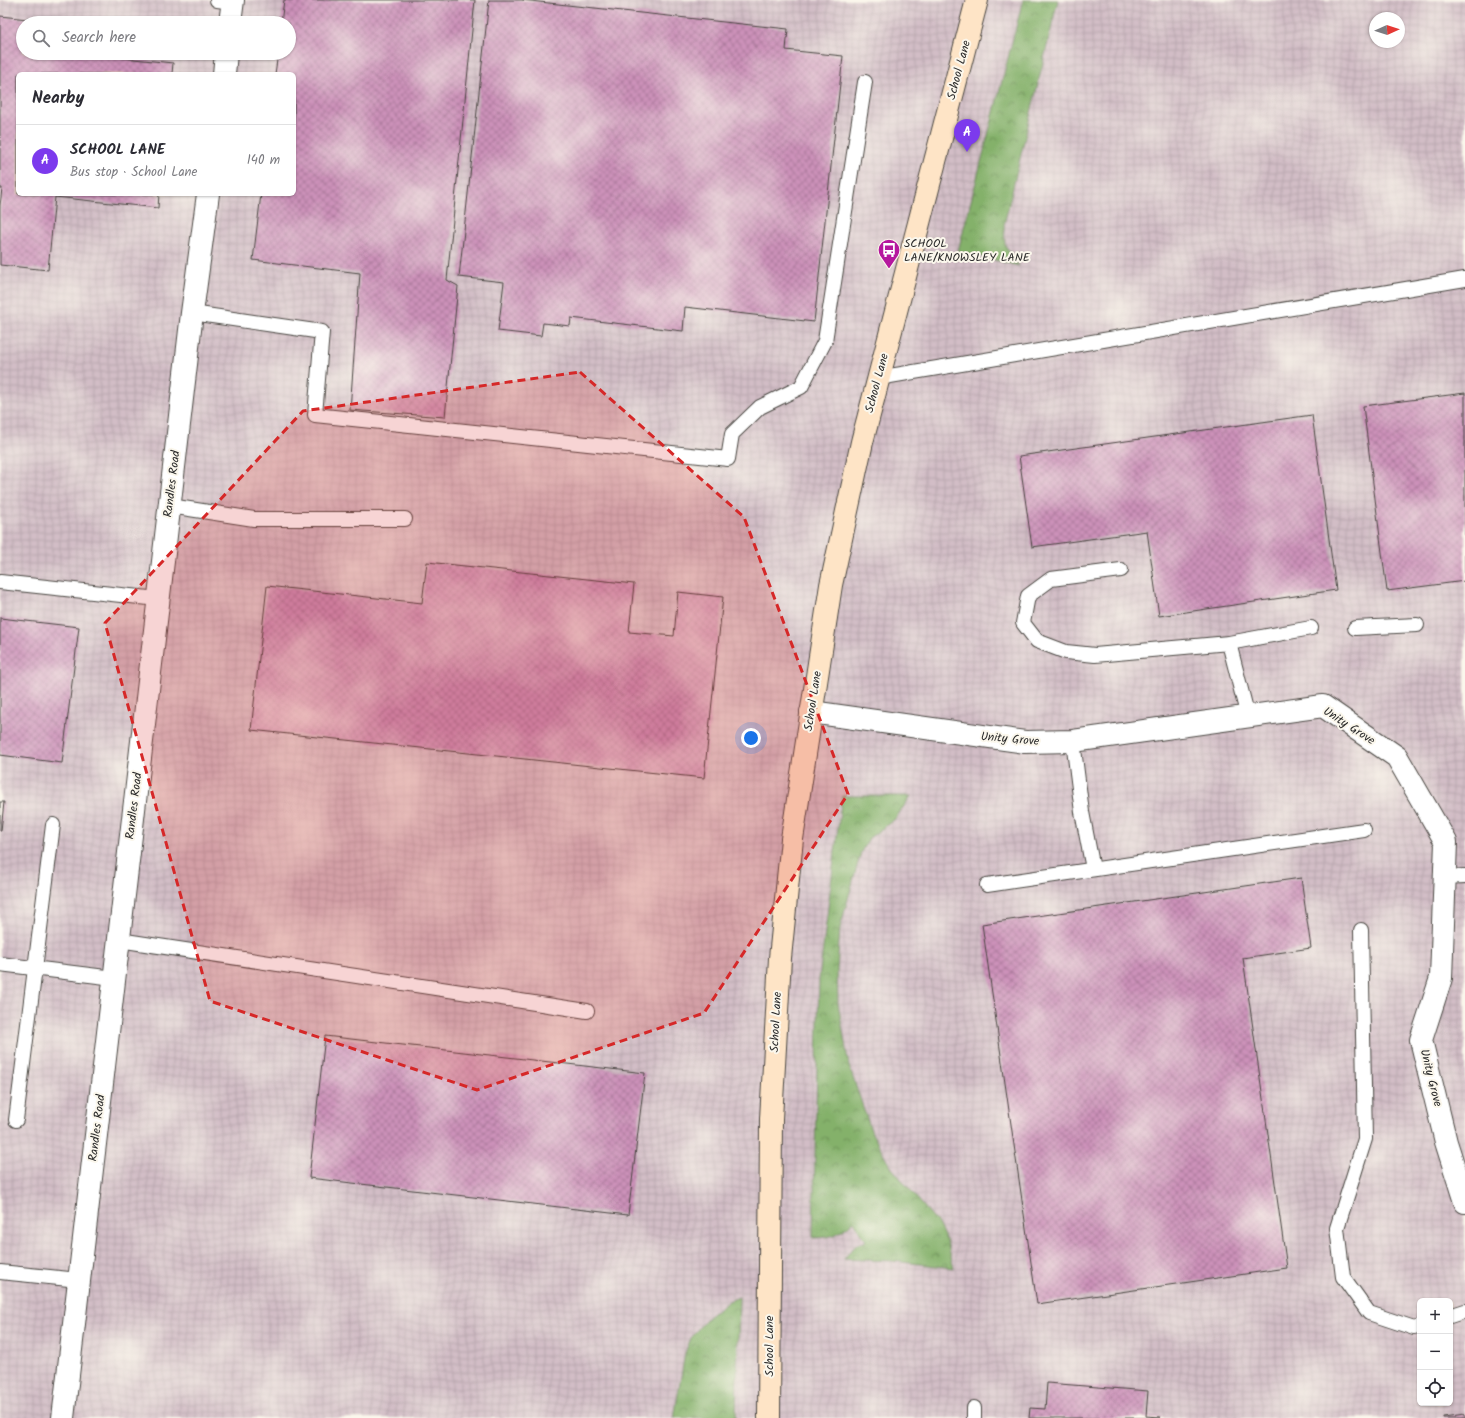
<!DOCTYPE html>
<html lang="en">
<head>
<meta charset="utf-8">
<style>
	:root { --surface:#fff; --page:#f2f2f3; --text:#2b2b33; --muted:#7c7c81; --line:#e1e1e2; --accent:#7c3aed }
	body { margin:0; font-family:Kalam,sans-serif; background:var(--page); color:var(--text) }
	.controls { position:absolute; right:12px; bottom:12px; display:grid; overflow:hidden; border-radius:6px; box-shadow:0 1px 3px #0004 }
	.controls button { width:36px; height:36px; display:grid; place-items:center; padding:0; border:0; border-bottom:1px solid var(--line); background:var(--surface); color:var(--text); font:20px sans-serif }
	.compass { position:absolute; left:1369px; top:12px; width:36px; height:36px; border-radius:50%; background:var(--surface); box-shadow:0 1px 3px #0004; rotate:87deg }
	.you { position:absolute; left:751px; top:738px; width:14px; height:14px; margin:-10px; border:3px solid #fff; border-radius:50%; background:#1a73e8; box-shadow:0 0 0 6px #1a73e833 }
	.badge { display:grid; place-items:center; width:26px; height:26px; border-radius:50%; background:var(--accent); color:#fff; font-size:13px; font-weight:700 }
	.pin { position:absolute; translate:-50% -33px; filter:drop-shadow(0 1px 2px #0008) }
	.pin::after { content:''; position:absolute; top:21px; width:14px; height:12px; background:inherit; clip-path:polygon(0 0,100% 0,50% 100%) }
	.list { margin:0; padding:0; list-style:none }
	h2 { display:flex; justify-content:space-between; align-items:center; height:52px; margin:0; padding:0 16px; font-size:17px }
	h2 small { font-size:13px; font-weight:400; color:var(--muted) }
	.list li { display:grid; grid-template-columns:26px 1fr auto; gap:12px; align-items:center; box-sizing:border-box; height:72px; padding:0 16px; border-top:1px solid var(--line) }
	.list b { display:block; font-size:15px; white-space:nowrap }
	.list p { margin:0; font-size:13px; white-space:nowrap; color:var(--muted) }
	.list em { font-size:13px; font-style:normal; color:var(--muted) }
	.icon { flex:none; width:22px; height:22px; fill:none; stroke:currentColor; stroke-width:2; stroke-linecap:round; stroke-linejoin:round }
	.map { position:relative; flex:none; width:1465px; height:1418px; overflow:hidden }
	.search { position:absolute; background:var(--surface); box-shadow:0 1px 3px #0004; left:16px; top:16px; width:280px; height:44px; display:flex; align-items:center; gap:10px; box-sizing:border-box; padding:0 14px; border-radius:22px; color:var(--muted); font-size:15px }
	.panel { position:absolute; background:var(--surface); box-shadow:0 1px 3px #0004; left:16px; top:72px; width:280px; height:124px; border-radius:6px }
	.map>svg:first-child { display:block }
	.industrial { fill:url(#industrial-grid); fill-rule:evenodd }
	.forest { fill:url(#forest-crowns); stroke:#586e4a }
	.building { fill:url(#building-cross-hatch) }
	.lines { fill:none; stroke-linecap:round; stroke-linejoin:round }
	.service-casing { stroke:#494641; stroke-width:16 }
	.minor-casing { stroke:#494641; stroke-width:24 }
	.secondary-casing { stroke:#494641; stroke-width:24 }
	.service { stroke:#fff; stroke-width:14 }
	.minor { stroke:#fff; stroke-width:22 }
	.secondary { stroke:#fee4c6; stroke-width:22 }
	.marked { fill:#d62828; fill-opacity:0.2; stroke:#d62828; stroke-width:3; stroke-dasharray:8 5; stroke-linejoin:round }
	.labels { text-anchor:middle; dominant-baseline:central; stroke-width:4; stroke-linejoin:round; paint-order:stroke }
	.street-label { font-size:12px; fill:#2b2b2b; stroke:#fbf7ec }
	.poi-label { font-size:12px; fill:#2b2b2b; stroke:#fbf7ec; text-anchor:start }
</style>
</head>
<body>
<div class="map">
<svg width="1465" height="1418" viewBox="0 0 1465 1418">
	<defs>
		<pattern id="industrial-grid" width="8" height="8" patternUnits="userSpaceOnUse"><rect width="8" height="8" fill="#d2bdc6"/><path d="M0 4h8M4 0v8" fill="none" stroke="#b4a3aa"/></pattern>
		<pattern id="forest-crowns" width="20" height="18" patternUnits="userSpaceOnUse"><rect width="20" height="18" fill="#84b16a"/><path d="M2 6a3 3 0 1 1 6 0M12 15a3 3 0 1 1 6 0" fill="none" stroke="#6c9057"/></pattern>
		<pattern id="building-cross-hatch" width="8" height="8" patternUnits="userSpaceOnUse"><rect width="8" height="8" fill="#cc91b9"/><path d="M0 0l8 8M0 8l8-8" fill="none" stroke="#a67797"/></pattern>
	</defs>
	<rect width="100%" height="100%" fill="#fbf7ec"/>
	<filter id="ink" filterUnits="userSpaceOnUse"><feTurbulence type="fractalNoise" baseFrequency=".025" numOctaves="2"/><feDisplacementMap in="SourceGraphic" scale="8" xChannelSelector="R" yChannelSelector="G"/><feConvolveMatrix kernelMatrix="1 2 1 2 8 2 1 2 1" color-interpolation-filters="sRGB"/></filter>
	<filter id="wash" filterUnits="userSpaceOnUse"><feTurbulence type="fractalNoise" baseFrequency=".012" numOctaves="4" result="noise"/><feDisplacementMap in="SourceGraphic" scale="16" xChannelSelector="R" yChannelSelector="G"/><feGaussianBlur stdDeviation="0.9" result="paint"/><feColorMatrix in="noise" values="0 0 0 0 0 0 0 0 0 0 0 0 0 0 0 0 0 1.4 0 .05"/><feComposite in="paint" operator="in"/></filter>
	<g filter="url(#wash)">
		<rect width="100%" height="100%" fill="#f2ddbf"/>
		<path class="industrial" d="M0,0H1465V1418H0ZM1375,18H1399V42H1375ZM23,23H289V53H23ZM18,74H294V194H18ZM1420,1301H1450V1403H1420Z"/>
		<g class="forest">
			<polygon points="1023,0 1058,0 1004,225 1005,245 1019,266 958,251"/>
			<path d="M842,796H911L895,819L869,838L861,852L840,928L837,970L838,1003L849,1066L872,1133L891,1167L937,1222L947,1242L954,1268L893,1261L844,1259L854,1246L866,1241L854,1221C838,1235 834,1237 813,1238L819,980Z"/>
			<polygon points="739,1297 736,1418 674,1418 685,1353 692,1336 708,1317 729,1301"/>
		</g>
		<g id="blocks">
			<g class="building">
				<polygon points="284,0 475,0 447,280 458,286 445,417 350,410 360,273 253,260 261,194 294,194 294,74 275,74 278,53 289,53 289,23 281,23"/>
				<polygon points="489,0 521,0 788,29 786,50 843,56 814,322 685,307 683,331 571,318 570,326 543,323 541,336 498,331 504,282 459,277"/>
				<polygon points="0,16 55,22 55,23 23,23 23,53 74,53 173,63 172,74 18,74 18,194 159,194 158,208 55,197 48,270 0,265 0,206 2,188 0,188"/>
				<polygon points="1465,393 1465,581 1387,591 1363,406"/>
				<polygon points="1312,415 1336,590 1159,616 1147,531 1032,547 1019,456"/>
				<polygon points="427,562 634,584 629,632 674,636 678,592 723,597 704,778 251,730 267,586 422,603"/>
				<polygon points="0,618 79,627 62,763 0,755"/>
				<polygon points="0,802 4,802 1,831 0,831"/>
				<polygon points="1301,878 1311,948 1243,958 1287,1268 1037,1304 982,924"/>
				<polygon points="325,1036 645,1073 628,1215 309,1178"/>
				<polygon points="1047,1383 1148,1391 1146,1416 1161,1417 1160,1418 1029,1418 1030,1408 1045,1409"/>
				<polygon points="1465,1414 1465,1418 1443,1418 1443,1417"/>
			</g>
		</g>
	</g>
	<g filter="url(#ink)">
		<use href="#blocks" fill-opacity="0" stroke="#494641" stroke-width="1"/>
		<g class="lines">
			<g class="service-casing">
				<g id="service">
					<polyline points="217,0 233,2"/>
					<polyline points="192,313 322,332 315,415 728,459 732,434 760,407 801,387 825,341 865,82"/>
					<polyline points="878,378 1465,279"/>
					<polyline points="170,506 254,519 405,519"/>
					<polyline points="1121,570 1051,579 1028,596 1023,623 1037,641 1066,652 1095,655 1229,643 1248,717"/>
					<polyline points="0,582 158,599"/>
					<polyline points="1355,628 1417,625"/>
					<polyline points="1229,643 1311,628"/>
					<polyline points="1073,741 1082,812 1093,869"/>
					<polyline points="1445,877 1465,876"/>
					<polyline points="987,885 1364,830"/>
					<polyline points="1361,930 1365,1139 1337,1228 1343,1277 1369,1313 1414,1328 1420,1326"/>
					<polyline points="119,940 587,1011"/>
					<polyline points="0,964 114,978"/>
					<polyline points="16,1120 53,825"/>
					<polyline points="0,1272 79,1280"/>
					<polyline points="1450,1316 1465,1311"/>
					<polyline points="974,1418 974,1408"/>
				</g>
			</g>
			<g class="minor-casing">
				<g id="minor">
					<polyline points="230,23 233,0"/>
					<polyline points="224,74 226,53"/>
					<polyline points="811,712 1025,742 1073,741 1323,706 1397,757 1446,842 1441,978 1421,1040 1446,1142 1465,1202"/>
					<polyline points="63,1418 192,313 208,194"/>
				</g>
			</g>
			<g class="secondary-casing">
				<polyline id="secondary" points="769,1418 771,1119 780,958 792,839 831,585 862,442 977,0"/>
			</g>
			<use href="#service" class="service"/>
			<use href="#minor" class="minor"/>
			<use href="#secondary" class="secondary"/>
		</g>
	</g>
	<path class="marked" d="M580,372L744,517L848,794L704,1013L477,1090L210,1001L105,623L303,411Z"/>
	<defs>
		<g id="bus-pin" transform="scale(1.15)"><path d="M0 17L-7.5 6A9.5 9.5 0 1 1 7.5 6Z" fill="#b5179e" stroke="#fbf7ec"/><path d="M-5-6H5V4H4V6H2V4H-2V6H-4V4H-5ZM-3.5-4V0h7V-4ZM-3.5 1.2v1.5H-2V1.2ZM2 1.2v1.5H3.5V1.2Z" fill="#fff"/></g>
	</defs>
	<g fill-rule="evenodd">
		<use href="#bus-pin" x="889" y="250"/>
	</g>
	<g class="labels">
		<g class="street-label">
			<text transform="translate(959 70) rotate(-75)">School Lane</text>
			<text transform="translate(877 383) rotate(-75)">School Lane</text>
			<text transform="translate(172 484) rotate(-83)">Randles Road</text>
			<text transform="translate(813 701) rotate(-81)">School Lane</text>
			<text transform="translate(1349 726) rotate(33)">Unity Grove</text>
			<text transform="translate(1010 739) rotate(5)">Unity Grove</text>
			<text transform="translate(134 806) rotate(-83)">Randles Road</text>
			<text transform="translate(776 1022) rotate(-87)">School Lane</text>
			<text transform="translate(1431 1078) rotate(76)">Unity Grove</text>
			<text transform="translate(97 1128) rotate(-83)">Randles Road</text>
			<text transform="translate(769 1346) rotate(-90)">School Lane</text>
		</g>
		<g class="poi-label">
			<text x="904" y="243">SCHOOL<tspan x="904" dy="14">LANE/KNOWSLEY LANE</tspan></text>
		</g>
	</g>
</svg>
<div class="controls">
<button>+</button>
<button>−</button>
<button><svg class="icon" aria-label="locate" viewBox="0 0 24 24"><circle cx="12" cy="12" r="6"/><path d="M12 2v4M12 18v4M2 12h4M18 12h4"/></svg></button>
</div>
<svg class="compass" viewBox="-18 -18 36 36"><path d="M0-13l5 13h-10z" fill="#e53935"/><path d="M0 13l5-13h-10z" fill="#7c7c81"/></svg>
<div class="you"></div>
<div class="pin badge" style="left:967px;top:152px">A</div>
<div class="search"><svg class="icon" aria-label="search" viewBox="0 0 24 24"><circle cx="10" cy="10" r="6"/><path d="M15 15l6 6"/></svg>Search here</div>
<section class="panel">
<h2>Nearby<small></small></h2>
<ul class="list">
<li><span class="badge">A</span><div><b>SCHOOL LANE</b><p>Bus stop · School Lane</p></div><em>140 m</em></li>
</ul>
</section>
</div>
</body>
</html>
